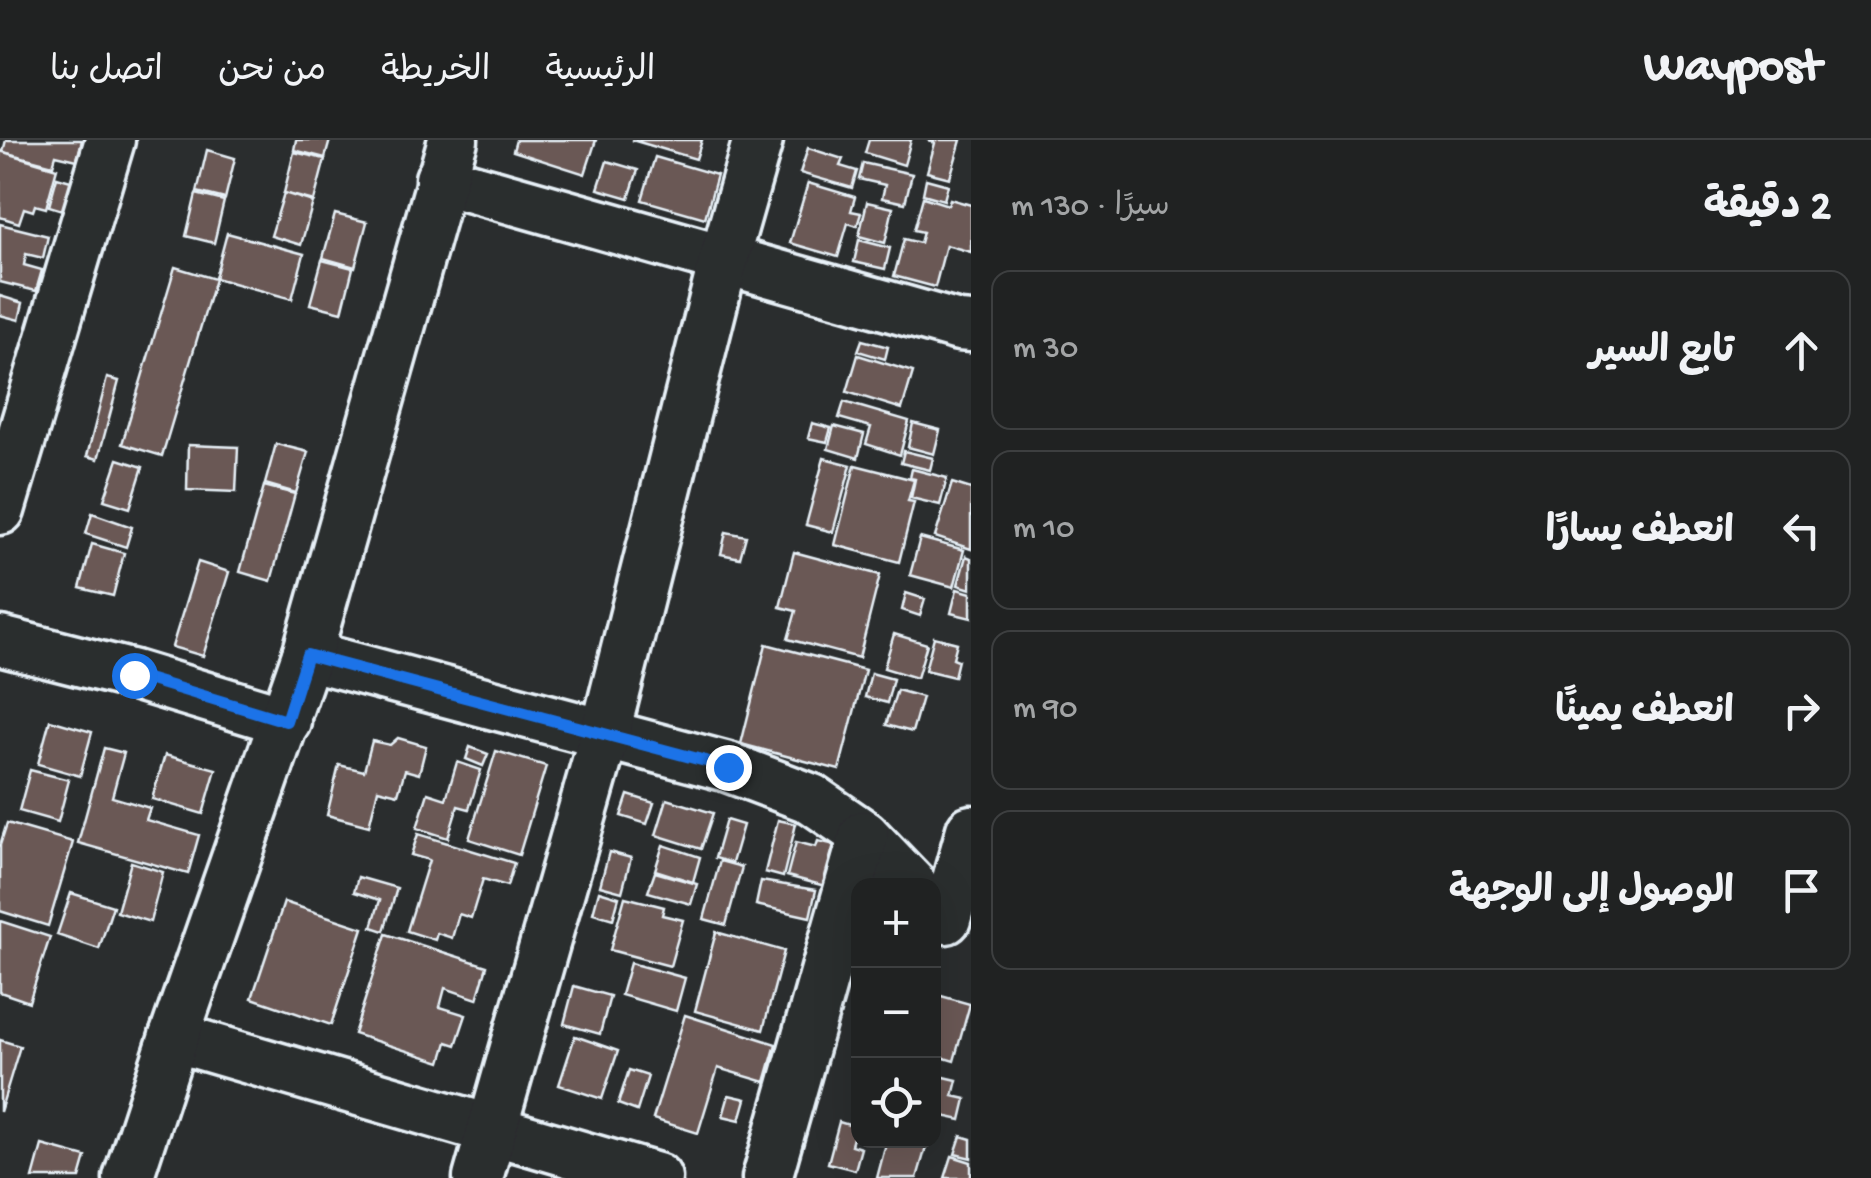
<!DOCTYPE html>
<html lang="ar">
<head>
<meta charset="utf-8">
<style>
	:root { --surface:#202222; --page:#282a2a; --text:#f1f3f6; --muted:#a2a4a5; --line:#3d3f40 }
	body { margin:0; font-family:"Gochi Hand","Playpen Sans Arabic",sans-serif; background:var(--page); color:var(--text); direction:rtl }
	.controls { position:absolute; right:30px; bottom:30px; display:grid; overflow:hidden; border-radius:20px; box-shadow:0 10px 40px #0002 }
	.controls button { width:90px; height:90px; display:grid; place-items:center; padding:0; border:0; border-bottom:2px solid var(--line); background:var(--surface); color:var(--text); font:50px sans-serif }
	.stop { position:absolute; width:30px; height:30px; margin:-22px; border:8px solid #1a73e8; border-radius:50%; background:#fff }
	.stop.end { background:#1a73e8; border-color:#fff; box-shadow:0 2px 10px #0008 }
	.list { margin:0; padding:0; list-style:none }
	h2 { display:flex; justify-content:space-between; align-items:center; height:130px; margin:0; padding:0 40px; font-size:42px }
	h2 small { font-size:32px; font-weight:400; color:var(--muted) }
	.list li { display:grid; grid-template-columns:65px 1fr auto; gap:30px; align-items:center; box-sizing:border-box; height:160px; margin:0 20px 20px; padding:0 20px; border:2px solid var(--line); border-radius:20px }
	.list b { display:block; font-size:38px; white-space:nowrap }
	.list em { font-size:32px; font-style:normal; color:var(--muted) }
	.icon { flex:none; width:55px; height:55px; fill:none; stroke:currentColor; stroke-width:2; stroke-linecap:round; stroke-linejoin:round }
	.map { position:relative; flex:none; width:971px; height:1038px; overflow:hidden; direction:ltr }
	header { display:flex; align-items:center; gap:60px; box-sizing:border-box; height:140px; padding:0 50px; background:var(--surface); border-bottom:2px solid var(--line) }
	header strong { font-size:48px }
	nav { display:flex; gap:55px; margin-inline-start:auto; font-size:35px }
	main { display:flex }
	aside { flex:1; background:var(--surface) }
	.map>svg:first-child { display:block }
	.building { fill:#6b5955; stroke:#e8f1f8; stroke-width:2.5 }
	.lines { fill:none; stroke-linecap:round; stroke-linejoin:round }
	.minor-casing { stroke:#e8f1f8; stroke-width:55 }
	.minor { stroke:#2a2d2e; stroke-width:48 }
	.route { stroke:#1a73e8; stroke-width:12 }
</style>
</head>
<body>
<header>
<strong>Waypost</strong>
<nav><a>الرئيسية</a><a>الخريطة</a><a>من نحن</a><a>اتصل بنا</a></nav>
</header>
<main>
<aside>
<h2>2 دقيقة<small>سيرًا · 130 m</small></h2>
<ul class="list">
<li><svg class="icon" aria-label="ahead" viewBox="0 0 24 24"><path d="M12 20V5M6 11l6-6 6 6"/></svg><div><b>تابع السير</b></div><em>30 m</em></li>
<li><svg class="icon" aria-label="left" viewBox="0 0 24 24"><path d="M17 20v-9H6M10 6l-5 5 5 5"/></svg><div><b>انعطف يسارًا</b></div><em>10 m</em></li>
<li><svg class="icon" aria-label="right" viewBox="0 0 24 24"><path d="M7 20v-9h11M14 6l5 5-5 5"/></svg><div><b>انعطف يمينًا</b></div><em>90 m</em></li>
<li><svg class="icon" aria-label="arrive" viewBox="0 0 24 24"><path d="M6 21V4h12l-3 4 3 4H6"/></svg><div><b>الوصول إلى الوجهة</b></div></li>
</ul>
</aside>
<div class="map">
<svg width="971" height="1038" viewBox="0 0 971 1038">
	<rect width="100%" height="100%" fill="#2a2d2e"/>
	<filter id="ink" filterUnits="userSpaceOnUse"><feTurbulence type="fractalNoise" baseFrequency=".01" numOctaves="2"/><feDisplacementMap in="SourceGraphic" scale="20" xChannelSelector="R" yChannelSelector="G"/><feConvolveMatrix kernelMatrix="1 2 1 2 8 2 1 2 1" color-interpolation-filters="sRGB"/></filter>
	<g filter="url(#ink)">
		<g class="building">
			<polygon points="6,0 82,0 77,20 56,15 53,25 3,12"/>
			<polygon points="296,0 330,0 325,18 294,10"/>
			<polygon points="516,0 596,0 585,34 513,11"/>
			<polygon points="632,0 702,0 696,19"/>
			<polygon points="869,0 911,0 904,25 865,13"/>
			<polygon points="928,0 961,0 950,38 927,32 935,3"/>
			<polygon points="808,8 843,19 840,26 857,31 852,48 800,33"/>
			<polygon points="207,10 235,18 225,59 197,52"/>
			<polygon points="0,11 57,28 46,68 35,65 33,71 24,68 19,83 0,77"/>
			<polygon points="294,12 325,19 314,61 284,53"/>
			<polygon points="655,17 717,35 705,78 642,60"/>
			<polygon points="607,21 638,30 629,58 598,49"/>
			<polygon points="863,23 912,34 905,63 882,58 885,45 859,39"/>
			<polygon points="57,37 81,44 72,73 49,66"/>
			<polygon points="926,39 948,45 944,60 923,54"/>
			<polygon points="808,43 855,57 851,71 861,73 857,86 848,83 838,117 790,103"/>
			<polygon points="284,53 313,62 301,105 271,96"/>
			<polygon points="196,54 224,61 214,103 186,96"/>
			<polygon points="923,57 948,65 950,59 971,65 971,112 946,105 935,147 894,136 904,99 920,103 923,92 914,90"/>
			<polygon points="867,62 893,68 885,103 859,96"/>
			<polygon points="335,74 367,82 355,127 323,118"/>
			<polygon points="0,84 48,96 43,118 26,114 24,125 42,130 36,151 0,142"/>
			<polygon points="227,93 304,114 292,159 215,138"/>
			<polygon points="859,100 890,108 885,129 854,122"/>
			<polygon points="322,120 353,128 342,172 310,164"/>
			<polygon points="175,127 215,139 162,316 122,304"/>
			<polygon points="0,156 23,163 19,180 0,175"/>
			<polygon points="862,200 888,207 885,219 858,211"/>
			<polygon points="858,215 913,232 902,269 847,252"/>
			<polygon points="107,238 119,241 98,319 87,316"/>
			<polygon points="844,262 909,281 900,315 866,304 871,287 839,278"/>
			<polygon points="812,283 831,288 827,302 808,298"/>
			<polygon points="913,283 940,290 934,314 908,307"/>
			<polygon points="834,286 864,294 858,318 828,309"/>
			<polygon points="276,304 308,312 296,353 265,344"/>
			<polygon points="188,305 238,307 236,352 187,350"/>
			<polygon points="904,311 933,318 930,330 901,323"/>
			<polygon points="824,318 851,325 833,392 806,385"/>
			<polygon points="118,319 143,327 130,368 104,360"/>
			<polygon points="855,325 914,340 908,361 914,362 899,422 835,405"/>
			<polygon points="912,329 947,338 940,365 911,358 915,339 910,338"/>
			<polygon points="952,343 971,349 971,409 935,397"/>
			<polygon points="264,346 295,354 271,441 240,432"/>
			<polygon points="92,373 132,387 126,407 86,394"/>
			<polygon points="726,392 746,396 740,418 721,414"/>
			<polygon points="920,398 964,410 954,447 910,435"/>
			<polygon points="92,404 124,413 113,456 80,448"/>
			<polygon points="794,412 880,435 859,518 788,499 796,471 780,467"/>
			<polygon points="966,416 971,418 971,449 958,445"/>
			<polygon points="198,422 229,432 203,516 172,507"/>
			<polygon points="957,449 971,453 971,478 951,473"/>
			<polygon points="906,453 925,459 920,476 902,470"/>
			<polygon points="894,494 927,504 917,538 884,528"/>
			<polygon points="934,497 957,503 953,518 958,520 954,537 925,530"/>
			<polygon points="766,504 865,530 839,630 741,604"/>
			<polygon points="871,533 893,539 887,563 865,557"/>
			<polygon points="897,550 922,557 912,592 886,585"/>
			<polygon points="50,580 92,592 80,636 38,624"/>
			<polygon points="398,598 426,606 419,634 405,630 398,654 378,649 369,686 327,675 339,625 364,631 372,601 390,605"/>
			<polygon points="470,607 488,614 483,626 466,619"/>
			<polygon points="104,608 124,613 112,657 150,668 146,680 199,695 188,734 78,703"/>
			<polygon points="496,611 546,626 519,715 469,699"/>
			<polygon points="165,615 216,629 203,674 152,659"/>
			<polygon points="457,622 481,630 469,669 458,666 448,698 417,688 428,653 446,659"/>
			<polygon points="30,630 69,640 58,682 19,671"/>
			<polygon points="628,655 654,663 647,684 621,676"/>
			<polygon points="667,659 713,673 701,709 656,695"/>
			<polygon points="726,680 743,685 732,723 715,718"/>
			<polygon points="778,680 796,684 783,737 765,732"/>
			<polygon points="7,683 73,702 48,786 0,771 0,705"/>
			<polygon points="418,694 514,723 507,746 483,739 471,778 459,774 452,798 437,793 435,800 407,791 429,720 411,715"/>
			<polygon points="818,701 836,705 825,746 787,736 796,702 816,707"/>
			<polygon points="663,705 700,717 693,742 655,730"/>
			<polygon points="609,712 631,718 622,752 600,746"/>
			<polygon points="720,721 742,727 726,785 704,779"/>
			<polygon points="131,722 163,732 150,782 117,772"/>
			<polygon points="655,732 697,744 691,764 648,752"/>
			<polygon points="358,737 397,748 384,791 372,787 380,760 354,752"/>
			<polygon points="761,741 816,750 810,777 756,765"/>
			<polygon points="599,751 619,757 613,779 593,773"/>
			<polygon points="71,753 113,766 99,809 57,795"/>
			<polygon points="625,757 664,767 662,775 683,780 670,826 610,810"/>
			<polygon points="284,762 363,788 331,885 252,858"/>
			<polygon points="0,781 50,797 29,862 0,852"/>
			<polygon points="716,792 784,811 763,890 695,871"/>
			<polygon points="386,794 487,826 477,859 445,848 440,867 466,875 456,905 447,902 441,922 354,894"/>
			<polygon points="630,823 685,838 676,871 621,855"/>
			<polygon points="574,846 610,856 600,894 564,884"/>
			<polygon points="934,854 970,864 954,921 938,916 934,932"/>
			<polygon points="685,875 776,904 765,942 718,928 698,993 653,979"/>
			<polygon points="575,896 618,911 602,959 559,945"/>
			<polygon points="0,900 20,906 0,972"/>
			<polygon points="629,930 648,936 637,971 618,964"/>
			<polygon points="940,936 957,940 953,956 966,959 961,980 934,974 934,952 936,953"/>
			<polygon points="729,955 746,959 740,980 723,976"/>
			<polygon points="839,982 856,987 851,1005 861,1008 855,1030 828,1023"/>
			<polygon points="961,996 971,999 971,1018 955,1014"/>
			<polygon points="887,1000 928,1000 917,1038 877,1038"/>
			<polygon points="42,1005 86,1017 80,1038 33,1038"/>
			<polygon points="952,1016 971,1022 971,1038 945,1038"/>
		</g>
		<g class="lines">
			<g class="minor-casing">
				<g id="minor">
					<polyline points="440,39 959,186 971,187"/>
					<polyline points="0,370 110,0"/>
					<polyline points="0,501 134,535 286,581"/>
					<polyline points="307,515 728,627 812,659 864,695 913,746"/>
					<polyline points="946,779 971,690"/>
					<polyline points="174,897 657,1038"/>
					<polyline points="128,1038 174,897 307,515 453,0"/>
					<polyline points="478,1038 605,593 724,119 758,0"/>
					<polyline points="767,1038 864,695"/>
				</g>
			</g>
			<use href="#minor" class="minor"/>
		</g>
	</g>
	<g class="lines" filter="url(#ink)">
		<polyline class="route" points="134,535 286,581 307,515 728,627"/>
	</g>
</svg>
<div class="controls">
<button>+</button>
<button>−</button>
<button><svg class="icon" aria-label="locate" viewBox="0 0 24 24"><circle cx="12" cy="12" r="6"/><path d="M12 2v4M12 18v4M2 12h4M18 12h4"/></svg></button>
</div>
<div class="stop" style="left:134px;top:535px"></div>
<div class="stop end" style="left:728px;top:627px"></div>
</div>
</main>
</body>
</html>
